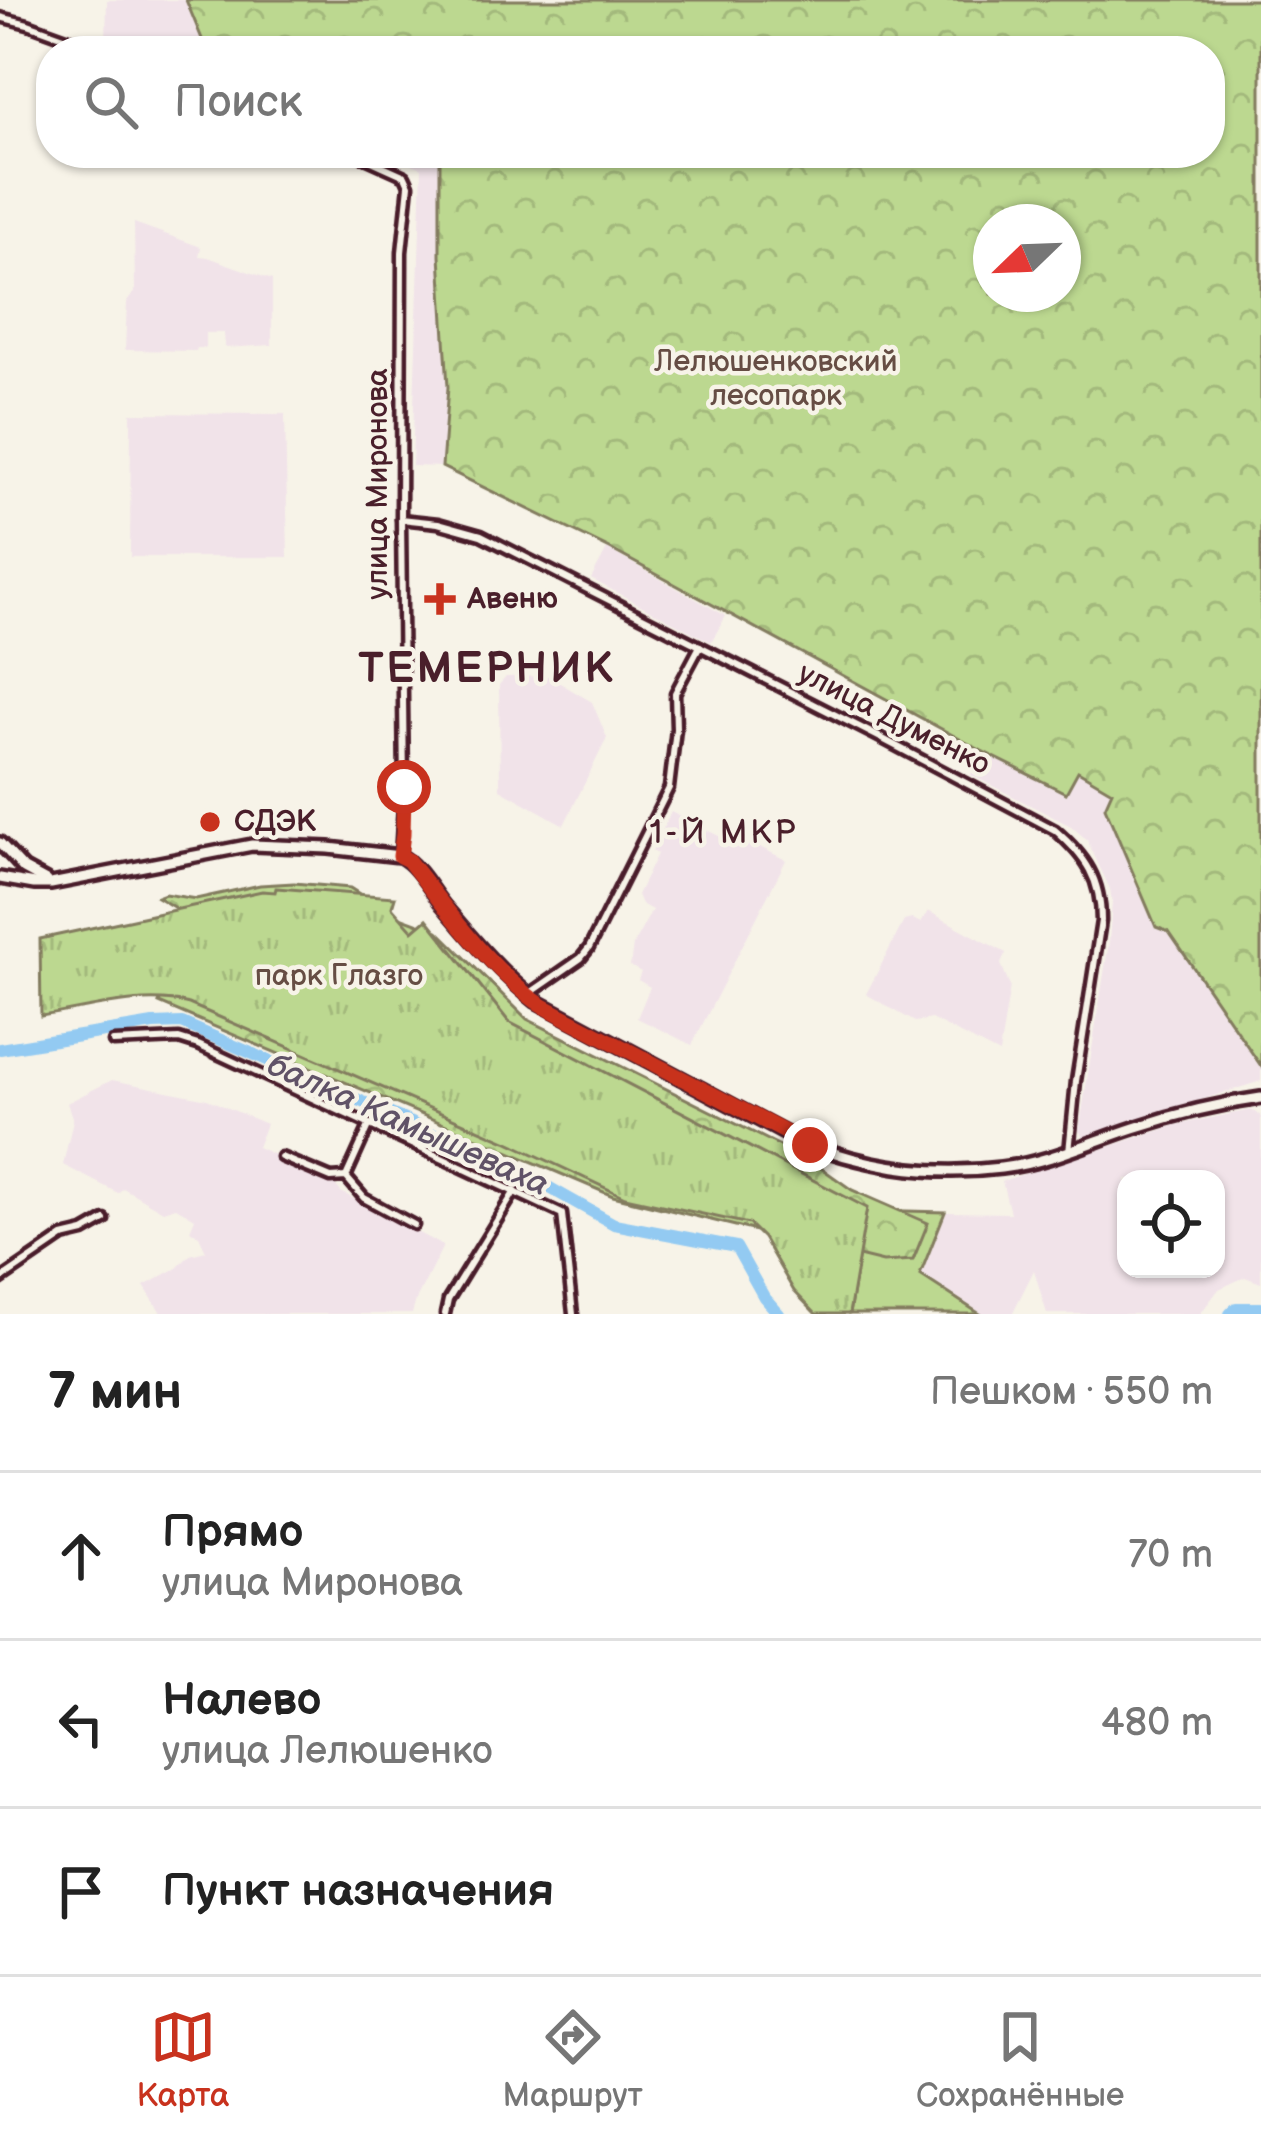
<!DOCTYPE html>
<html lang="ru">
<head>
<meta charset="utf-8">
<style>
	:root { --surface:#fff; --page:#f2f2f2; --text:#222; --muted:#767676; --line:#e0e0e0; --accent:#c8321e }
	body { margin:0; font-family:"Balsamiq Sans",sans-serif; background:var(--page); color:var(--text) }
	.controls { position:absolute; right:36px; bottom:36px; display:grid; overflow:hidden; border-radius:24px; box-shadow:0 3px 9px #0004 }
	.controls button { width:108px; height:108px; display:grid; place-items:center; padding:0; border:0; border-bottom:3px solid var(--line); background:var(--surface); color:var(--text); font:60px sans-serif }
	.compass { position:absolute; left:973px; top:204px; width:108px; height:108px; border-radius:50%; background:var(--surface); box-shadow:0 3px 9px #0004; rotate:247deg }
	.stop { position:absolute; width:36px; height:36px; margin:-27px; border:9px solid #c8321e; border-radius:50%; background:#fff }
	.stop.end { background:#c8321e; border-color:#fff; box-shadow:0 3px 12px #0008 }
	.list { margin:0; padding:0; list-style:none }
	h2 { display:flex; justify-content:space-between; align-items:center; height:156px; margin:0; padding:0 48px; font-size:51px }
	h2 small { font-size:39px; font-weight:400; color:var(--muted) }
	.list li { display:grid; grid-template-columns:78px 1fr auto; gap:36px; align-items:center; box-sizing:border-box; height:168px; padding:0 48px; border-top:3px solid var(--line) }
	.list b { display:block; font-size:45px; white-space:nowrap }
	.list p { margin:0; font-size:39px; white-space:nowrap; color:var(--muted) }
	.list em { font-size:39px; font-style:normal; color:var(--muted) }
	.icon { flex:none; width:66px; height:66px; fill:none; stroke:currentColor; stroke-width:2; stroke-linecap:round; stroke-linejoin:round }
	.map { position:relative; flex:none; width:1261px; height:1314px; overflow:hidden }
	.search { position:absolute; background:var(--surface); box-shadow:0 3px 9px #0004; left:36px; right:36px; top:36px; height:132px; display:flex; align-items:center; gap:30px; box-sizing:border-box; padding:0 42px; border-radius:48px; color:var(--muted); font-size:45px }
	.sheet { height:660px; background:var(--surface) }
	nav { display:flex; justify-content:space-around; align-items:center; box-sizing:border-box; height:168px; border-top:3px solid var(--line); background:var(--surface); font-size:33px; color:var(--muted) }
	nav a { display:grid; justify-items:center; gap:6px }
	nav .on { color:var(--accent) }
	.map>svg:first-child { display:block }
	.built { fill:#f1e3e9; fill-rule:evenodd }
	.grass { fill:#bcd890; stroke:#837c5e; stroke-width:3 }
	.forest { fill:url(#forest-crowns); stroke:#837c5e; stroke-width:3; fill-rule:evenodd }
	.park { fill:url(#park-tufts); stroke:#837c5e; stroke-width:3 }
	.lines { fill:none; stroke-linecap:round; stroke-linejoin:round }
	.river { stroke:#93caf2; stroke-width:12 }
	.minor-casing { stroke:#4a1f2b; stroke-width:15 }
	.tertiary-casing { stroke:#4a1f2b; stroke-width:18 }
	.minor { stroke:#f7f3e8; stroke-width:6 }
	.tertiary { stroke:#f7f3e8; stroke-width:9 }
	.route { stroke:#c8321e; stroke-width:15 }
	.poi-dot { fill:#c8321e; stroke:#f7f3e8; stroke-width:4.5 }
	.labels { text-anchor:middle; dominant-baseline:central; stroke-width:9; stroke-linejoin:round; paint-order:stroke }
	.park-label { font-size:30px; fill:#664d44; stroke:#f7f3e8 }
	.street-label { font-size:30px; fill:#4a1f2b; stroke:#f7f3e8 }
	.poi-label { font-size:30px; font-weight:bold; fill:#4a1f2b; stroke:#f7f3e8; text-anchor:start }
	.neighbourhood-label { font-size:33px; letter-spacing:3px; fill:#4a1f2b; stroke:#f7f3e8 }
	.water-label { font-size:33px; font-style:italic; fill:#605267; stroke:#f7f3e8 }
	.district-label { font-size:42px; font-weight:bold; letter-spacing:3px; fill:#4a1f2b; stroke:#f7f3e8 }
</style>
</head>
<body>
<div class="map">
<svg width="1261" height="1314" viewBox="0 0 1261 1314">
	<defs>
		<pattern id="forest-crowns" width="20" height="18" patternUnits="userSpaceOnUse" patternTransform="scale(3)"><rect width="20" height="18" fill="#bcd890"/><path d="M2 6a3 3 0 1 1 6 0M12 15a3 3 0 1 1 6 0" fill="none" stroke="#a3b97c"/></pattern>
		<pattern id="park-tufts" width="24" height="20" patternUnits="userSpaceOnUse" patternTransform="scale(3)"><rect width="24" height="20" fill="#bcd890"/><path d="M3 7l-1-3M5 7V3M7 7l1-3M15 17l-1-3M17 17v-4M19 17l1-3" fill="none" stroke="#a3b97c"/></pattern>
	</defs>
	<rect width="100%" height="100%" fill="#f7f3e8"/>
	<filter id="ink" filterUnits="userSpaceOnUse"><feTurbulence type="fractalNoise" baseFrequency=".00833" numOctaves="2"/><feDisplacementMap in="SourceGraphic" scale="24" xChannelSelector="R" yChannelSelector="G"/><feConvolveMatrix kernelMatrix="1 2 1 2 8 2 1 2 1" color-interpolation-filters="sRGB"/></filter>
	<g filter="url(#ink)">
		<g class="built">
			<polygon points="107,0 186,0 207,51 130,51 106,41"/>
			<polygon points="385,153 440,154 440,256 448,387 442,467 412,466 422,168"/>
			<polygon points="134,223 201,247 199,256 208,257 272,280 272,345 225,348 224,333 205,333 205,348 197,348 196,351 125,350 127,302 135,291"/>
			<polygon points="131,413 285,414 288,557 130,557"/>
			<polygon points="607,549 726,616 711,642 591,579"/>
			<polygon points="548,676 592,702 607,738 564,825 500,789 499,685 506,677"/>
			<polygon points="982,751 1066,792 1078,771 1113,791 1156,927 1169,932 1261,1066 1261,1081 1084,1137 1079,1131 1109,942 1112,902 1110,889 1087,840 1071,826 971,775"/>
			<polygon points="671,812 731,842 736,835 786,860 692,1045 637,1018 650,987 638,980 641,972 630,966 633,945 652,910 641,904 637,895 657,854 652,851"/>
			<polygon points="928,911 1006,953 1001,964 1010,986 999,1054 931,1019 915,1022 866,994 904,921 912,919 921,923"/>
			<polygon points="112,1080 207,1099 266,1124 257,1147 332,1181 341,1192 443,1246 416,1300 412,1314 162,1314 144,1286 177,1268 190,1255 206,1251 199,1236 190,1230 195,1218 176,1207 163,1211 123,1188 118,1193 63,1165 73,1120 67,1103"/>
			<path d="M1251,1110L1261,1116V1283L1245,1277L1219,1289L1200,1314H1047L1034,1270L1012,1314H980L920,1275L945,1212L1010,1213L1002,1181L1176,1125ZM1126,1179H1216V1269H1126Z"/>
		</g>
		<polygon class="grass" points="866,1210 945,1212 920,1275 980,1314 849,1314"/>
		<g class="forest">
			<path d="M186,0H1261V1066L1169,932L1156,927L1105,807L1112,791L1078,771L1066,793L982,751L610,549L442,467L448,387L440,256V155L438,153H1210V51H207ZM991,222H1063V294H991Z"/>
			<polygon points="294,883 350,888 389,913 438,931 527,1019 814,1163 852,1190 928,1223 913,1260 883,1262 613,1196 159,1003 172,971 180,911 157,897 165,894 196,899 260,885"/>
		</g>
		<path class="park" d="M276,888L395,897L392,907L413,931L427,919L509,1022L867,1208L849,1314H816L794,1291L763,1238L749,1224L625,1197L506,1141L189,1004C142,992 89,1009 41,1016L40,939L262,891L275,892Z"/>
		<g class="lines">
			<g class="river">
				<polyline points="0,1049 153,1024 182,1023 407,1121 483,1159 541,1183 614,1224 736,1247 764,1297 779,1314"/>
				<polyline points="1230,1314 1236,1308 1261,1308"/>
			</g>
			<g class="minor-casing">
				<g id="minor">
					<polyline points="0,17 28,24 103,51"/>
					<polyline points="354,153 405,176 409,185 402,252 401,519 404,787 400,856"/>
					<path d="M401,519L438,523L481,535L877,736L1055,830C1086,857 1101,879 1101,921L1076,1081L1069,1152"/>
					<polyline points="529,994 581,958 589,948 669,788 676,729 675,693 700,646"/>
					<polyline points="113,1042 179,1039 198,1045 562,1214 573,1314"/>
					<polyline points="281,1157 331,1178 346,1177 364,1198 414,1225"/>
					<polyline points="346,1177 369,1126"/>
					<polyline points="0,1280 63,1237 84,1232 105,1220"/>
					<polyline points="445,1314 448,1300 515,1191"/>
				</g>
			</g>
			<g class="tertiary-casing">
				<g id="tertiary">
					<polyline points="0,843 24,869 46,881"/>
					<path d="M0,878L34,884H51L252,845L329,848L400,856C418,865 430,889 443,905C472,939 501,974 536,1001L792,1137C858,1166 930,1177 1001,1168C1047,1163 1091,1142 1134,1128C1176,1114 1217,1104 1261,1098"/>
				</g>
			</g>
			<use href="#minor" class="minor"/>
			<use href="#tertiary" class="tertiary"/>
		</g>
	</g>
	<g class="lines" filter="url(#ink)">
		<path class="route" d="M404,787L403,834L400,856L408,860C443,905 496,978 545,1007L810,1145"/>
	</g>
	<g class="poi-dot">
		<path d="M434 581h12v12h12v12h-12v12h-12v-12h-12v-12h12z"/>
		<circle cx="210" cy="822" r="12"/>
	</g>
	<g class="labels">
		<g class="park-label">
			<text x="776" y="362">Лелюшенковский<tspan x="776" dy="34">лесопарк</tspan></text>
			<text x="339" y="976">парк Глазго</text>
		</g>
		<g class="street-label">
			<text transform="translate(378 484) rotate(-90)">улица Миронова</text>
			<text transform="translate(894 719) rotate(27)">улица Думенко</text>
		</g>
		<g class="poi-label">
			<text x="467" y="599">Авеню</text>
			<text x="234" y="822">СДЭК</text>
		</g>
		<g class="neighbourhood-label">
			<text x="724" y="833">1-Й МКР</text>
		</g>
		<g class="water-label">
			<text transform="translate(408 1125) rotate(24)">балка Камышеваха</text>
		</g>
		<g class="district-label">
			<text x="487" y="669">ТЕМЕРНИК</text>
		</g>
	</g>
</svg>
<div class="controls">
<button><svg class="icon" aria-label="locate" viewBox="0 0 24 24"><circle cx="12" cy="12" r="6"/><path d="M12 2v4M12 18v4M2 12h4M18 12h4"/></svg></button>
</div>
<svg class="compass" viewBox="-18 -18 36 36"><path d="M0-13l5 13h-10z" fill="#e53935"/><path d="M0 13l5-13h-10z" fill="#767676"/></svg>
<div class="stop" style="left:404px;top:787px"></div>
<div class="stop end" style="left:810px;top:1145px"></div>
<div class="search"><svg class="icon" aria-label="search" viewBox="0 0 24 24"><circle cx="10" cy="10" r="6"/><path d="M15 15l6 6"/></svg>Поиск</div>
</div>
<section class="sheet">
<h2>7 мин<small>Пешком · 550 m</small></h2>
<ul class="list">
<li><svg class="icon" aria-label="ahead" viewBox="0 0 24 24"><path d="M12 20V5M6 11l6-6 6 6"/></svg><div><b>Прямо</b><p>улица Миронова</p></div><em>70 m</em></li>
<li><svg class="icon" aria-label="left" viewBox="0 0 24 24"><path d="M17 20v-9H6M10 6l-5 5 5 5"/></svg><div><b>Налево</b><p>улица Лелюшенко</p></div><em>480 m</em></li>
<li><svg class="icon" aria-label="arrive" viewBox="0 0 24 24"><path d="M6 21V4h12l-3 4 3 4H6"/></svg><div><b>Пункт назначения</b></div></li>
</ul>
</section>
<nav>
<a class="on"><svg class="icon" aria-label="map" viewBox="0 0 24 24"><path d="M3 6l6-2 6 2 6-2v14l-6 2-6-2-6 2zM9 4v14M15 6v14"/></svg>Карта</a>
<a><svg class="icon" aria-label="directions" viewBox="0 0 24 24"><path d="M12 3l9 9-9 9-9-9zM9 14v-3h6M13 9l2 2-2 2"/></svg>Маршрут</a>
<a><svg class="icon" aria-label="saved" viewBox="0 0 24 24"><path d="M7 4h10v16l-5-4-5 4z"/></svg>Сохранённые</a>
</nav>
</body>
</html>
